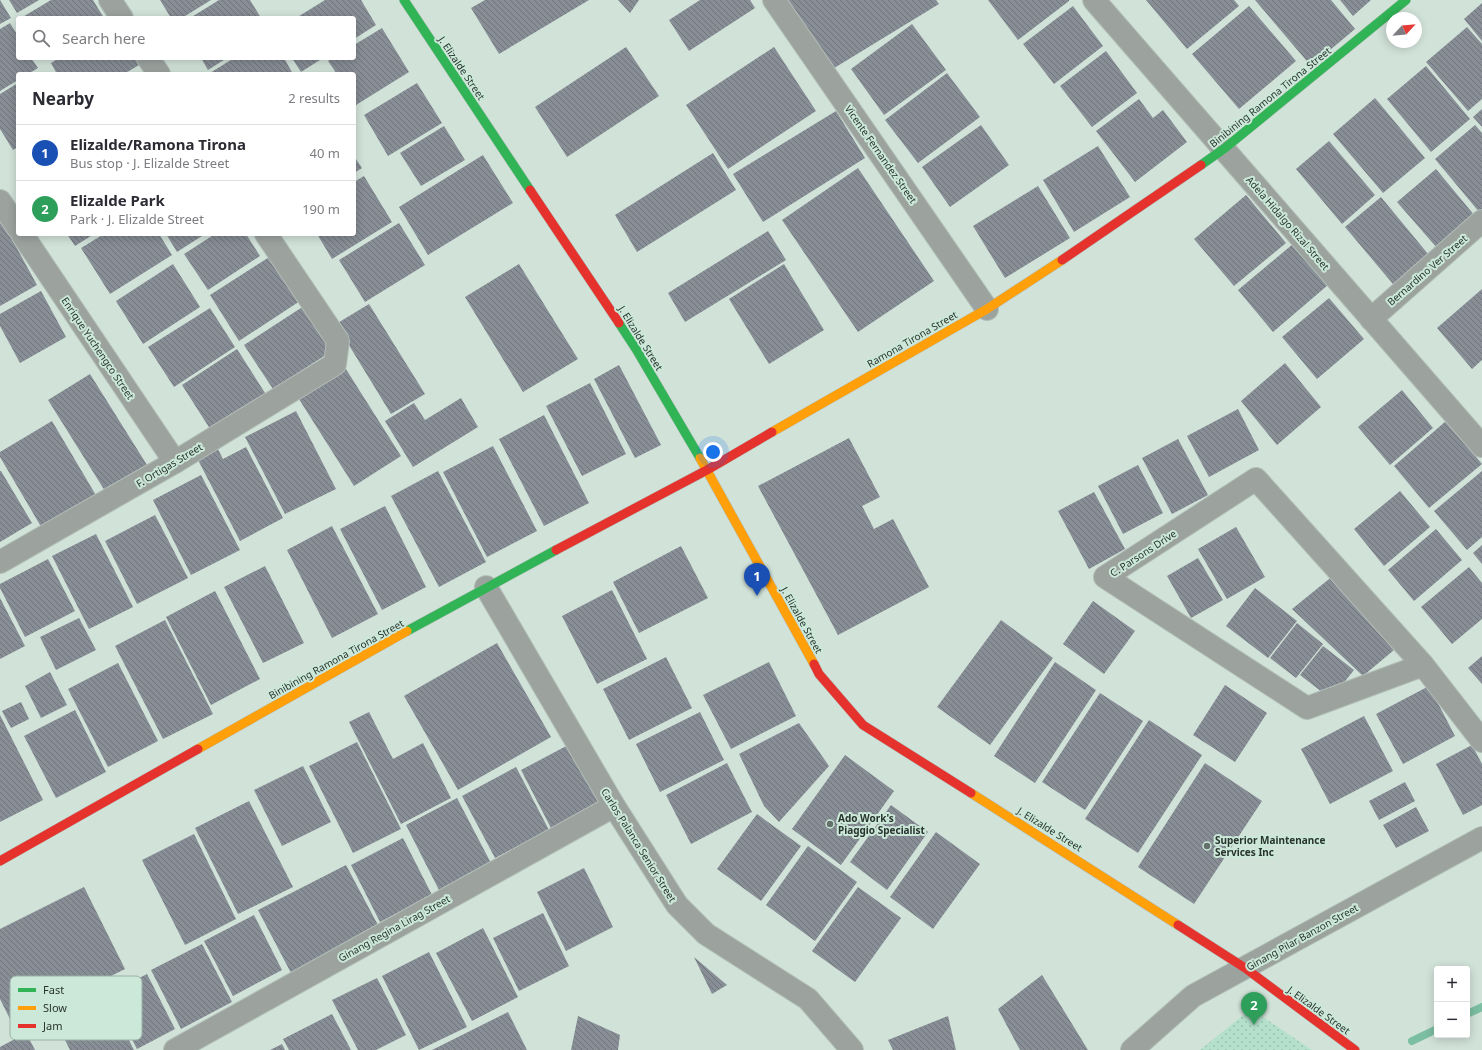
<!DOCTYPE html>
<html lang="en">
<head>
<meta charset="utf-8">
<style>
	:root { --surface:#fff; --page:#f7f7f7; --text:#2b2b33; --muted:#7c7c81; --line:#e1e1e2; --accent:#d93025 }
	body { margin:0; font-family:"Noto Sans",sans-serif; background:var(--page); color:var(--text) }
	.controls { position:absolute; right:12px; bottom:12px; display:grid; overflow:hidden; border-radius:4px; box-shadow:0 2px 10px #0003 }
	.controls button { width:36px; height:36px; display:grid; place-items:center; padding:0; border:0; border-bottom:1px solid var(--line); background:var(--surface); color:var(--text); font:20px sans-serif }
	.compass { position:absolute; left:1386px; top:12px; width:36px; height:36px; border-radius:50%; background:var(--surface); box-shadow:0 2px 10px #0003; rotate:64deg }
	.you { position:absolute; left:713px; top:452px; width:14px; height:14px; margin:-10px; border:3px solid #fff; border-radius:50%; background:#1a73e8; box-shadow:0 0 0 6px #1a73e833 }
	.badge { display:grid; place-items:center; width:26px; height:26px; border-radius:50%; background:var(--accent); color:#fff; font-size:13px; font-weight:700 }
	.pin { position:absolute; translate:-50% -33px; filter:drop-shadow(0 1px 2px #0008) }
	.pin::after { content:''; position:absolute; top:21px; width:14px; height:12px; background:inherit; clip-path:polygon(0 0,100% 0,50% 100%) }
	.list { margin:0; padding:0; list-style:none }
	h2 { display:flex; justify-content:space-between; align-items:center; height:52px; margin:0; padding:0 16px; font-size:17px }
	h2 small { font-size:13px; font-weight:400; color:var(--muted) }
	.list li { display:grid; grid-template-columns:26px 1fr auto; gap:12px; align-items:center; box-sizing:border-box; height:56px; padding:0 16px; border-top:1px solid var(--line) }
	.list b { display:block; font-size:15px; white-space:nowrap }
	.list p { margin:0; font-size:13px; white-space:nowrap; color:var(--muted) }
	.list em { font-size:13px; font-style:normal; color:var(--muted) }
	.icon { flex:none; width:22px; height:22px; fill:none; stroke:currentColor; stroke-width:2; stroke-linecap:round; stroke-linejoin:round }
	.map { position:relative; flex:none; width:1482px; height:1050px; overflow:hidden }
	.search { position:absolute; background:var(--surface); box-shadow:0 2px 10px #0003; left:16px; top:16px; width:340px; height:44px; display:flex; align-items:center; gap:10px; box-sizing:border-box; padding:0 14px; border-radius:4px; color:var(--muted); font-size:15px }
	.panel { position:absolute; background:var(--surface); box-shadow:0 2px 10px #0003; left:16px; top:72px; width:340px; height:164px; border-radius:4px }
	.map>svg:first-child { display:block }
	.park { fill:url(#park-dots) }
	.lines { fill:none; stroke-linecap:round; stroke-linejoin:round }
	.stream { stroke:#7cbea2; stroke-width:8 }
	.building { fill:url(#building-back-hatch) }
	.street-casing { stroke:#b1beb7; stroke-width:24 }
	.fast-casing { stroke:#b1beb7; stroke-width:10 }
	.slow-casing { stroke:#b1beb7; stroke-width:10 }
	.jam-casing { stroke:#b1beb7; stroke-width:10 }
	.street { stroke:#9ca39f; stroke-width:22 }
	.fast { stroke:#30b455; stroke-width:9 }
	.slow { stroke:#ff9f0a; stroke-width:9 }
	.jam { stroke:#e5322d; stroke-width:9 }
	.poi-dot { fill:#64716a; stroke:#cbe8d9; stroke-width:1.5 }
	.labels { text-anchor:middle; dominant-baseline:central; stroke-width:4; stroke-linejoin:round; paint-order:stroke }
	.street-label { font-size:10px; fill:#29342f; stroke:#cbe8d9 }
	.poi-label { font-size:10px; font-weight:bold; fill:#29342f; stroke:#cbe8d9; text-anchor:start }
	.key { fill:#cbe8d9; stroke:#9ab2a6; stroke-width:1 }
	.key-label { font-size:11px; fill:#29342f }
</style>
</head>
<body>
<div class="map">
<svg width="1482" height="1050" viewBox="0 0 1482 1050">
	<defs>
		<pattern id="park-dots" width="8" height="8" patternUnits="userSpaceOnUse"><rect width="8" height="8" fill="#b4e0cc"/><path d="M2 2h.1M6 6h.1" fill="none" stroke="#9bc1b0" stroke-width="1.8" stroke-linecap="round"/></pattern>
		<pattern id="building-back-hatch" width="6" height="6" patternUnits="userSpaceOnUse"><rect width="6" height="6" fill="#888e96"/><path d="M-1 5l2 2M0 0l6 6M5-1l2 2" fill="none" stroke="#6f757b"/></pattern>
	</defs>
	<rect width="100%" height="100%" fill="#d1e2d9"/>
	<polygon class="park" points="1251,1009 1312,1050 1200,1050"/>
	<g class="lines">
		<g class="stream">
			<polyline points="1467,1014 1482,1007"/>
			<polyline points="1412,1041 1437,1029"/>
		</g>
	</g>
	<g class="building">
		<polygon points="0,0 11,18 0,24"/>
		<polygon points="9,0 39,0 17,13"/>
		<polygon points="51,0 93,0 104,18 21,18"/>
		<polygon points="160,0 211,0 182,18 171,18"/>
		<polygon points="219,0 250,0 261,18 190,18"/>
		<polygon points="325,0 361,0 376,25 354,39 354,18 296,18"/>
		<polygon points="485,0 589,0 499,54 471,8"/>
		<polygon points="618,0 639,0 630,13"/>
		<polygon points="700,0 750,0 755,8 689,51 669,20"/>
		<polygon points="788,0 936,0 939,4 831,70"/>
		<polygon points="988,0 1069,0 1069,1 1018,40"/>
		<polygon points="1146,0 1234,0 1239,6 1187,49"/>
		<polygon points="1255,0 1331,0 1355,29 1311,66"/>
		<polygon points="1340,0 1371,0 1353,16"/>
		<polygon points="1482,3 1482,41 1464,19"/>
		<polygon points="1073,6 1103,46 1054,84 1023,44"/>
		<polygon points="1249,6 1296,61 1239,109 1192,54"/>
		<polygon points="10,23 18,36 18,58 31,58 38,68 28,74 18,74 18,80 0,91 0,29"/>
		<polygon points="912,24 946,70 884,115 851,69"/>
		<polygon points="1467,27 1482,44 1482,99 1468,111 1426,62"/>
		<polygon points="382,28 409,72 356,105 354,102 354,74 337,74 328,61 333,58 354,58 354,45"/>
		<polygon points="626,47 659,96 567,157 535,107"/>
		<polygon points="774,47 816,111 728,169 686,105"/>
		<polygon points="1106,51 1137,93 1092,127 1060,86"/>
		<polygon points="59,58 135,58 139,65 124,74 57,74 51,63"/>
		<polygon points="201,58 227,58 208,70"/>
		<polygon points="234,58 284,58 293,74 211,74 210,73"/>
		<polygon points="292,58 323,58 301,72"/>
		<polygon points="1426,66 1470,119 1431,152 1387,99"/>
		<polygon points="947,73 980,117 918,163 885,120"/>
		<polygon points="18,83 18,147 13,150 0,129 0,94"/>
		<polygon points="417,83 442,123 388,156 364,115"/>
		<polygon points="1375,98 1425,158 1383,193 1333,134"/>
		<polygon points="1139,99 1153,118 1163,110 1187,142 1135,182 1096,131"/>
		<polygon points="1482,109 1482,127 1473,117"/>
		<polygon points="836,111 865,158 763,222 733,174"/>
		<polygon points="981,125 1009,165 950,207 922,167"/>
		<polygon points="1475,125 1482,133 1482,212 1480,213 1435,159"/>
		<polygon points="444,126 465,160 421,186 400,153"/>
		<polygon points="1329,141 1375,195 1342,224 1296,169"/>
		<polygon points="1098,146 1130,197 1074,232 1043,180"/>
		<polygon points="713,153 736,190 637,252 615,215"/>
		<polygon points="483,155 513,203 428,255 399,207"/>
		<polygon points="354,156 362,168 354,173"/>
		<polygon points="858,168 934,281 858,332 782,220"/>
		<polygon points="1436,169 1475,216 1437,248 1397,202"/>
		<polygon points="364,176 392,222 332,259 317,234 354,234 354,182"/>
		<polygon points="1038,186 1070,238 1005,278 973,226"/>
		<polygon points="1246,195 1286,243 1234,286 1194,239"/>
		<polygon points="1381,197 1433,260 1398,290 1345,227"/>
		<polygon points="0,217 37,285 0,306"/>
		<polygon points="399,223 425,265 365,302 339,260"/>
		<polygon points="768,231 786,260 685,322 668,293"/>
		<polygon points="67,234 94,234 75,246"/>
		<polygon points="104,234 159,234 172,255 110,294 81,248"/>
		<polygon points="166,234 205,234 177,252"/>
		<polygon points="215,234 246,234 260,256 208,290 184,254"/>
		<polygon points="1293,244 1328,285 1273,332 1238,290"/>
		<polygon points="271,256 300,301 239,341 210,295"/>
		<polygon points="173,264 200,307 143,344 116,301"/>
		<polygon points="519,264 578,359 523,392 465,297"/>
		<polygon points="784,264 824,330 769,364 729,299"/>
		<polygon points="1482,289 1482,360 1472,369 1437,328"/>
		<polygon points="41,291 66,337 20,363 0,326 0,314"/>
		<polygon points="1329,298 1364,339 1317,379 1282,337"/>
		<polygon points="307,304 335,349 273,389 244,345"/>
		<polygon points="369,304 425,394 391,414 336,324"/>
		<polygon points="210,308 235,347 174,387 148,347"/>
		<polygon points="237,349 267,396 212,432 182,385"/>
		<polygon points="1285,363 1321,407 1277,445 1241,401"/>
		<polygon points="619,365 661,445 635,458 594,379"/>
		<polygon points="344,366 401,456 354,486 297,396"/>
		<polygon points="90,374 147,465 105,491 48,400"/>
		<polygon points="590,383 626,454 582,476 546,406"/>
		<polygon points="1402,390 1433,428 1390,465 1358,427"/>
		<polygon points="461,398 478,427 413,467 385,421 414,403 425,420"/>
		<polygon points="1238,409 1259,450 1209,477 1187,436"/>
		<polygon points="296,411 336,489 285,514 245,437"/>
		<polygon points="544,415 589,503 544,526 499,439"/>
		<polygon points="52,421 97,497 43,530 0,457 0,452"/>
		<polygon points="1446,421 1482,464 1429,508 1394,466"/>
		<polygon points="849,438 880,497 862,506 874,529 893,519 929,587 838,635 758,486"/>
		<polygon points="1178,439 1208,495 1172,514 1142,458"/>
		<polygon points="493,446 537,531 487,557 443,472"/>
		<polygon points="217,447 223,459 246,447 283,518 240,541 197,458"/>
		<polygon points="1138,465 1163,513 1123,534 1098,486"/>
		<polygon points="0,471 1,471 32,523 0,542"/>
		<polygon points="438,471 486,562 439,587 391,496"/>
		<polygon points="1482,471 1482,537 1467,550 1434,511"/>
		<polygon points="201,475 240,550 191,575 153,500"/>
		<polygon points="1400,491 1430,527 1384,566 1354,529"/>
		<polygon points="1094,492 1125,549 1089,569 1058,511"/>
		<polygon points="385,506 426,587 382,610 340,529"/>
		<polygon points="155,515 188,578 137,604 105,541"/>
		<polygon points="332,526 378,614 332,638 287,550"/>
		<polygon points="1236,527 1265,577 1227,599 1198,549"/>
		<polygon points="1436,529 1462,560 1414,601 1388,570"/>
		<polygon points="96,534 133,607 89,629 52,556"/>
		<polygon points="1482,545 1482,564 1473,553"/>
		<polygon points="681,546 708,598 639,633 613,582"/>
		<polygon points="1198,558 1223,600 1191,618 1167,576"/>
		<polygon points="48,559 75,611 25,637 0,588 0,584"/>
		<polygon points="265,566 304,643 263,663 224,587"/>
		<polygon points="1469,567 1482,583 1482,619 1452,644 1421,607"/>
		<polygon points="1334,575 1394,650 1363,676 1292,609"/>
		<polygon points="1255,588 1297,621 1268,658 1226,626"/>
		<polygon points="612,590 647,659 597,684 562,616"/>
		<polygon points="215,591 260,679 211,705 166,617"/>
		<polygon points="0,598 25,646 0,659"/>
		<polygon points="1093,601 1135,631 1104,674 1063,644"/>
		<polygon points="79,618 96,650 56,670 40,637"/>
		<polygon points="165,620 213,714 163,739 115,646"/>
		<polygon points="1001,620 1053,658 990,745 937,707"/>
		<polygon points="1297,623 1323,644 1296,678 1270,658"/>
		<polygon points="497,643 551,737 458,790 404,696"/>
		<polygon points="1323,646 1354,670 1331,699 1300,675"/>
		<polygon points="1482,656 1482,684 1468,668"/>
		<polygon points="666,657 692,708 629,740 603,689"/>
		<polygon points="769,662 796,716 731,749 703,695"/>
		<polygon points="1055,662 1096,690 1035,783 994,756"/>
		<polygon points="118,663 158,741 108,767 68,689"/>
		<polygon points="50,672 67,705 41,718 25,686"/>
		<polygon points="1225,685 1267,713 1235,762 1193,735"/>
		<polygon points="1429,686 1455,736 1403,764 1376,714"/>
		<polygon points="1100,693 1143,721 1085,810 1042,782"/>
		<polygon points="21,702 29,719 11,728 2,711"/>
		<polygon points="75,710 106,772 56,798 24,736"/>
		<polygon points="369,712 393,759 423,743 451,798 401,824 349,722"/>
		<polygon points="700,712 724,760 660,792 636,744"/>
		<polygon points="0,715 43,800 0,822"/>
		<polygon points="1364,716 1393,771 1330,804 1301,749"/>
		<polygon points="1149,720 1202,755 1138,853 1085,819"/>
		<polygon points="799,723 829,766 779,822 764,806 739,754"/>
		<polygon points="357,742 401,829 353,853 309,766"/>
		<polygon points="572,743 603,803 552,830 521,770"/>
		<polygon points="1472,745 1482,764 1482,805 1463,815 1436,764"/>
		<polygon points="845,755 894,791 841,865 792,829"/>
		<polygon points="727,763 752,812 691,844 666,795"/>
		<polygon points="1205,763 1262,801 1194,904 1138,867"/>
		<polygon points="303,766 331,822 282,846 254,790"/>
		<polygon points="516,767 549,830 495,858 462,796"/>
		<polygon points="1405,782 1415,801 1379,820 1369,801"/>
		<polygon points="457,798 494,869 442,896 406,825"/>
		<polygon points="249,801 293,887 238,914 195,828"/>
		<polygon points="891,805 928,832 887,890 850,862"/>
		<polygon points="1416,807 1429,831 1396,848 1383,825"/>
		<polygon points="757,814 801,846 761,901 717,869"/>
		<polygon points="936,832 980,864 933,929 890,897"/>
		<polygon points="194,834 236,919 185,945 142,860"/>
		<polygon points="403,838 432,895 380,922 351,865"/>
		<polygon points="808,846 857,882 815,941 766,905"/>
		<polygon points="346,865 379,927 291,973 258,910"/>
		<polygon points="584,868 613,927 566,951 537,892"/>
		<polygon points="84,887 125,969 13,1025 0,999 0,929"/>
		<polygon points="858,887 901,918 855,982 812,951"/>
		<polygon points="543,913 569,966 519,991 493,938"/>
		<polygon points="254,915 282,970 233,996 204,941"/>
		<polygon points="483,928 518,997 472,1021 436,953"/>
		<polygon points="202,944 232,1002 181,1029 151,970"/>
		<polygon points="429,952 467,1027 419,1050 382,976"/>
		<polygon points="694,957 727,985 712,994"/>
		<polygon points="147,974 175,1029 137,1049 108,994"/>
		<polygon points="1042,975 1088,1050 1020,1050 998,1009"/>
		<polygon points="377,978 406,1035 376,1050 358,1050 332,1000"/>
		<polygon points="101,986 134,1050 70,1050 51,1012"/>
		<polygon points="508,1012 527,1050 432,1050"/>
		<polygon points="332,1014 351,1050 289,1050 283,1039"/>
		<polygon points="578,1016 620,1035 618,1050 571,1050"/>
		<polygon points="948,1016 956,1050 893,1050 888,1040"/>
		<polygon points="26,1033 35,1050 0,1050 0,1047"/>
		<polygon points="282,1044 285,1050 270,1050"/>
	</g>
	<g class="lines">
		<g class="street-casing">
			<g id="street">
				<polyline points="110,0 122,18"/>
				<polyline points="774,0 987,309"/>
				<polyline points="1094,0 1482,446"/>
				<polyline points="148,58 159,74"/>
				<polyline points="0,201 18,228"/>
				<polyline points="22,234 175,462"/>
				<polyline points="1371,319 1482,221"/>
				<polyline points="0,562 175,462 335,364 338,341 266,234"/>
				<polyline points="486,587 614,806 677,905 706,934 808,999 852,1050"/>
				<polyline points="1423,665 1307,708 1105,577 1256,479 1423,665 1482,741"/>
				<polyline points="175,1050 614,806"/>
				<polyline points="1132,1050 1193,996 1482,838"/>
			</g>
		</g>
		<g class="fast-casing">
			<g id="fast">
				<polyline points="404,0 530,190"/>
				<polyline points="1201,165 1225,148 1406,0"/>
				<polyline points="619,323 636,349 700,458"/>
				<polyline points="407,631 556,550"/>
			</g>
		</g>
		<g class="slow-casing">
			<g id="slow">
				<polyline points="772,432 987,309 1062,260"/>
				<polyline points="700,458 814,664"/>
				<polyline points="198,749 407,631"/>
				<polyline points="971,793 1178,925"/>
			</g>
		</g>
		<g class="jam-casing">
			<g id="jam">
				<polyline points="530,190 619,323"/>
				<polyline points="1062,260 1201,165"/>
				<polyline points="556,550 707,470 772,432"/>
				<polyline points="814,664 819,674 863,725 971,793"/>
				<polyline points="0,861 198,749"/>
				<polyline points="1178,925 1245,968 1355,1050"/>
			</g>
		</g>
		<use href="#street" class="street"/>
		<use href="#fast" class="fast"/>
		<use href="#slow" class="slow"/>
		<use href="#jam" class="jam"/>
	</g>
	<g class="poi-dot">
		<circle cx="830" cy="824" r="4"/>
		<circle cx="1207" cy="846" r="4"/>
	</g>
	<g class="labels">
		<g class="street-label">
			<text transform="translate(462 68) rotate(56)">J. Elizalde Street</text>
			<text transform="translate(1270 97) rotate(-39)">Binibining Ramona Tirona Street</text>
			<text transform="translate(881 154) rotate(55)">Vicente Fernandez Street</text>
			<text transform="translate(1288 223) rotate(49)">Adela Hidalgo Rizal Street</text>
			<text transform="translate(1427 270) rotate(-41)">Bernardino Ver Street</text>
			<text transform="translate(641 338) rotate(58)">J. Elizalde Street</text>
			<text transform="translate(912 339) rotate(-30)">Ramona Tirona Street</text>
			<text transform="translate(98 348) rotate(56)">Enrique Yuchengco Street</text>
			<text transform="translate(169 465) rotate(-31)">F. Ortigas Street</text>
			<text transform="translate(1143 553) rotate(-33)">C. Parsons Drive</text>
			<text transform="translate(802 620) rotate(61)">J. Elizalde Street</text>
			<text transform="translate(336 659) rotate(-29)">Binibining Ramona Tirona Street</text>
			<text transform="translate(1050 829) rotate(32)">J. Elizalde Street</text>
			<text transform="translate(639 845) rotate(58)">Carlos Palanca Senior Street</text>
			<text transform="translate(394 928) rotate(-29)">Ginang Regina Lirag Street</text>
			<text transform="translate(1302 937) rotate(-29)">Ginang Pilar Banzon Street</text>
			<text transform="translate(1319 1010) rotate(36)">J. Elizalde Street</text>
		</g>
		<g class="poi-label">
			<text x="838" y="818">Ado Work's<tspan x="838" dy="12">Piaggio Specialist</tspan></text>
			<text x="1215" y="840">Superior Maintenance<tspan x="1215" dy="12">Services Inc</tspan></text>
		</g>
	</g>
	<rect x="10" y="976" width="132" height="64" rx="6" class="key"/>
	<rect x="18" y="988" width="18" height="4" fill="#30b455"/>
	<rect x="18" y="1006" width="18" height="4" fill="#ff9f0a"/>
	<rect x="18" y="1024" width="18" height="4" fill="#e5322d"/>
	<g class="key-label">
		<text x="43" y="994">Fast</text>
		<text x="43" y="1012">Slow</text>
		<text x="43" y="1030">Jam</text>
	</g>
</svg>
<div class="controls">
<button>+</button>
<button>−</button>
</div>
<svg class="compass" viewBox="-18 -18 36 36"><path d="M0-13l5 13h-10z" fill="#e53935"/><path d="M0 13l5-13h-10z" fill="#7c7c81"/></svg>
<div class="you"></div>
<div class="pin badge" style="left:757px;top:596px;background:#1a4fb4">1</div>
<div class="pin badge" style="left:1254px;top:1025px;background:#2e9e5b">2</div>
<div class="search"><svg class="icon" aria-label="search" viewBox="0 0 24 24"><circle cx="10" cy="10" r="6"/><path d="M15 15l6 6"/></svg>Search here</div>
<section class="panel">
<h2>Nearby<small>2 results</small></h2>
<ul class="list">
<li><span class="badge" style="background:#1a4fb4">1</span><div><b>Elizalde/Ramona Tirona</b><p>Bus stop · J. Elizalde Street</p></div><em>40 m</em></li>
<li><span class="badge" style="background:#2e9e5b">2</span><div><b>Elizalde Park</b><p>Park · J. Elizalde Street</p></div><em>190 m</em></li>
</ul>
</section>
</div>
</body>
</html>
